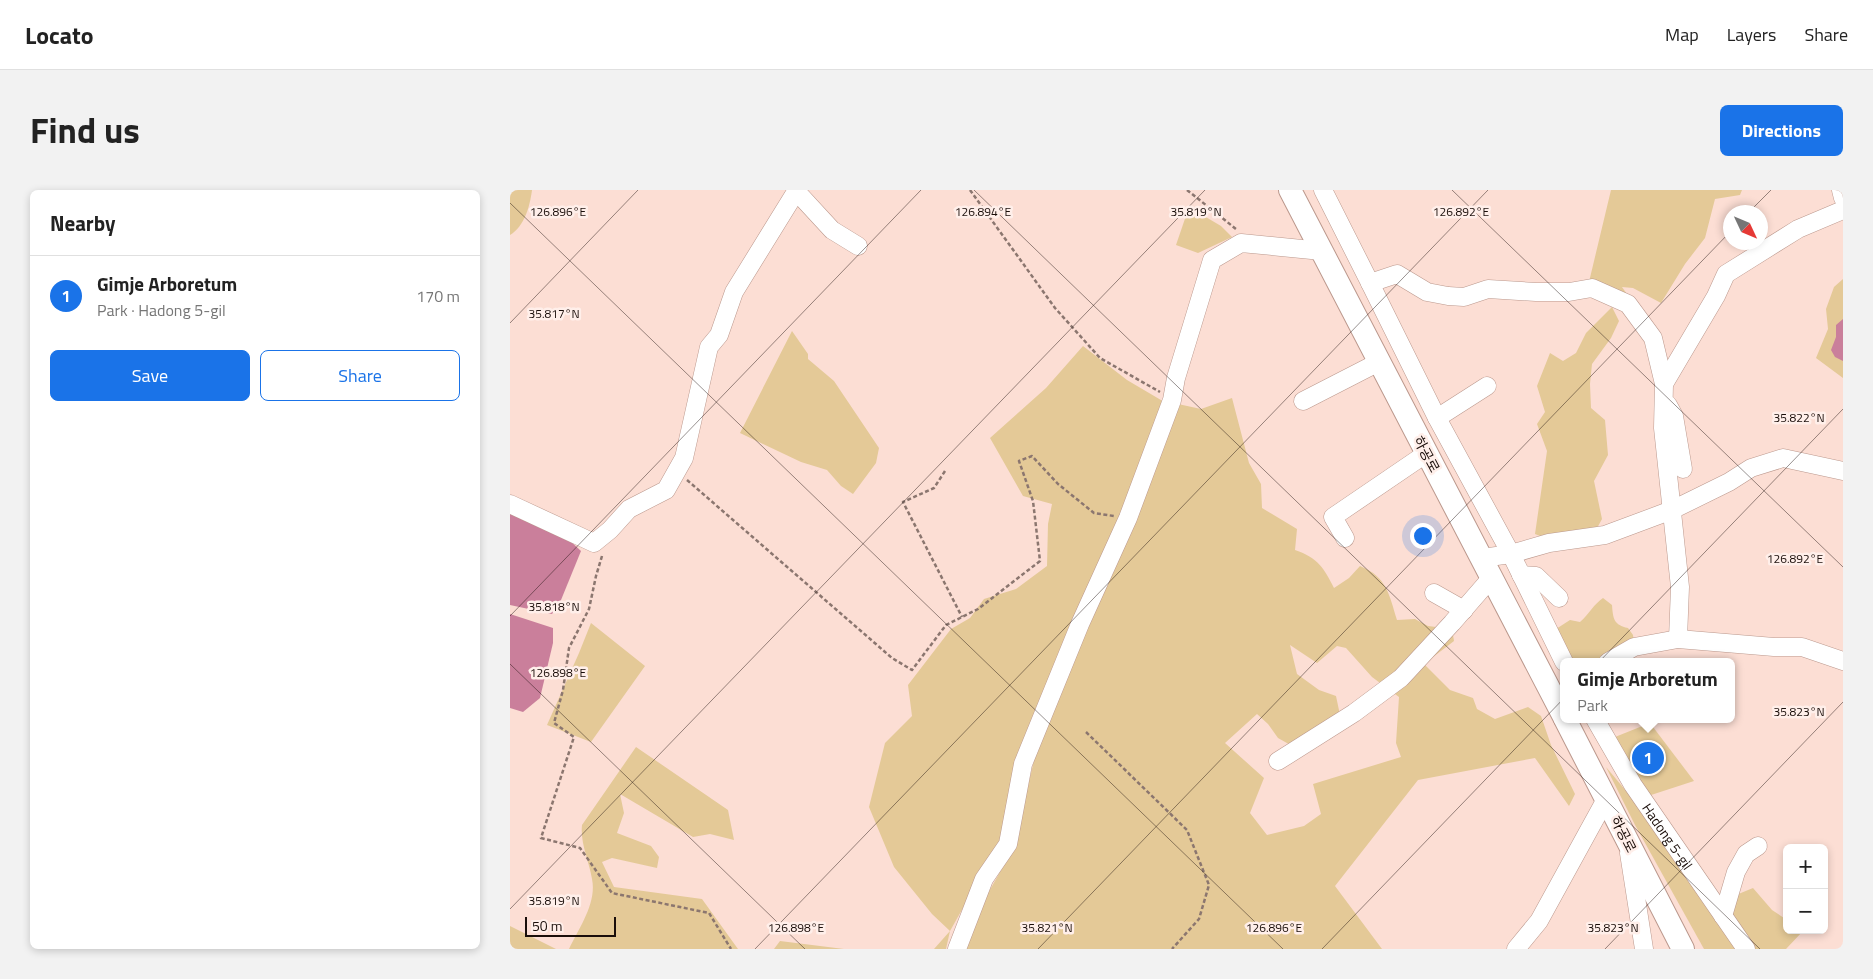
<!DOCTYPE html>
<html lang="en">
<head>
<meta charset="utf-8">
<style>
	:root { --surface:#fff; --page:#f2f2f2; --text:#222; --muted:#767676; --line:#e0e0e0; --accent:#1a73e8 }
	body { margin:0; font-family:"Titillium Web","Noto Sans KR",sans-serif; background:var(--page); color:var(--text) }
	.controls { position:absolute; right:15px; bottom:15px; display:grid; overflow:hidden; border-radius:8px; box-shadow:0 2px 8px #0003 }
	.controls button { width:45px; height:45px; display:grid; place-items:center; padding:0; border:0; border-bottom:1px solid var(--line); background:var(--surface); color:var(--text); font:25px sans-serif }
	.compass { position:absolute; left:1213px; top:15px; width:45px; height:45px; border-radius:50%; background:var(--surface); box-shadow:0 2px 8px #0003; rotate:134deg }
	.scale { position:absolute; left:15px; bottom:12px; width:91px; box-sizing:border-box; padding-left:5px; border:2px solid #1a0e0a; border-top:0; font-size:14px; line-height:18px; white-space:nowrap; color:#1a0e0a; -webkit-text-stroke:4px #ffefea; paint-order:stroke }
	.you { position:absolute; left:912px; top:345px; width:18px; height:18px; margin:-12px; border:4px solid #fff; border-radius:50%; background:#1a73e8; box-shadow:0 0 0 8px #1a73e833 }
	.badge { display:grid; place-items:center; width:32px; height:32px; border-radius:50%; background:var(--accent); color:#fff; font-size:16px; font-weight:700 }
	.pin { position:absolute; translate:-50% -50%; border:2px solid #fff; box-shadow:0 1px 5px #0006 }
	.popup { position:absolute; left:1050px; top:468px; width:175px; height:65px; box-sizing:border-box; display:grid; place-content:center; border-radius:8px; background:var(--surface); filter:drop-shadow(0 1px 4px #0005); font-size:16px; white-space:nowrap; color:var(--muted) }
	.popup b { font-size:19px; color:var(--text) }
	.popup::after { content:''; position:absolute; left:50%; top:100%; margin-left:-10px; border:10px solid transparent; border-top-color:var(--surface) }
	.list { margin:0; padding:0; list-style:none }
	h2 { display:flex; justify-content:space-between; align-items:center; height:65px; margin:0; padding:0 20px; font-size:21px }
	h2 small { font-size:16px; font-weight:400; color:var(--muted) }
	.list li { display:grid; grid-template-columns:32px 1fr auto; gap:15px; align-items:center; box-sizing:border-box; height:80px; padding:0 20px; border-top:1px solid var(--line) }
	.list b { display:block; font-size:19px; white-space:nowrap }
	.list p { margin:0; font-size:16px; white-space:nowrap; color:var(--muted) }
	.list em { font-size:16px; font-style:normal; color:var(--muted) }
	.actions { display:flex; gap:10px; padding:15px 20px }
	.actions a { flex:1; padding:11px 0; border:1px solid var(--accent); border-radius:8px; text-align:center; font-size:18px; color:var(--accent) }
	.actions .main { background:var(--accent); color:#fff }
	.map { position:relative; flex:none; width:1333px; height:759px; overflow:hidden; border-radius:8px }
	header { display:flex; align-items:center; gap:30px; box-sizing:border-box; height:70px; padding:0 25px; background:var(--surface); border-bottom:1px solid var(--line) }
	header strong { font-size:24px }
	nav { display:flex; gap:28px; margin-inline-start:auto; font-size:18px }
	.intro { display:flex; align-items:center; justify-content:space-between; box-sizing:border-box; height:120px; padding:0 30px }
	h1 { margin:0; font-size:35px }
	.button { padding:12px 22px; border-radius:8px; background:var(--accent); color:#fff; font-size:18px; font-weight:700 }
	main { display:flex; gap:30px; padding:0 30px }
	aside { flex:1; background:var(--surface); border-radius:8px; box-shadow:0 2px 8px #0003 }
	.map>svg:first-child { display:block }
	.green { fill:#e4c997; fill-rule:evenodd }
	.water { fill:#ca7f9b }
	.lines { fill:none; stroke-linecap:round; stroke-linejoin:round }
	.minor-casing { stroke:#bb988d; stroke-width:19 }
	.major-casing { stroke:#bb988d; stroke-width:24 }
	.path { stroke:#8b766f; stroke-width:2.5; stroke-dasharray:4 2.5; stroke-linecap:butt }
	.minor { stroke:#fff; stroke-width:18 }
	.major { stroke:#fff; stroke-width:22 }
	.ticks { fill:none; stroke:#1a0e0a; stroke-width:1; stroke-opacity:0.45 }
	.labels { text-anchor:middle; dominant-baseline:central; stroke-width:5; stroke-linejoin:round; paint-order:stroke }
	.street-label { font-size:14px; fill:#1a0e0a; stroke:#ffefea }
	.ticks-label { font-size:12px; text-anchor:middle; fill:#1a0e0a; stroke:#ffefea; stroke-width:5; stroke-linejoin:round; paint-order:stroke }
</style>
</head>
<body>
<header>
<strong>Locato</strong>
<nav><a>Map</a><a>Layers</a><a>Share</a></nav>
</header>
<div class="intro"><h1>Find us</h1><a class="button">Directions</a></div>
<main>
<aside>
<h2>Nearby<small></small></h2>
<ul class="list">
<li><span class="badge">1</span><div><b>Gimje Arboretum</b><p>Park · Hadong 5-gil</p></div><em>170 m</em></li>
</ul>
<div class="actions"><a class="main">Save</a><a>Share</a></div>
</aside>
<div class="map">
<svg width="1333" height="759" viewBox="0 0 1333 759">
	<rect width="100%" height="100%" fill="#fcded4"/>
	<g class="green">
		<path d="M0,0H22C20,15 15,36 0,45Z"/>
		<polygon points="1101,0 1232,0 1230,5 1205,9 1195,48 1175,74 1151,113 1123,98 1112,97 1119,107 1079,92"/>
		<polygon points="679,17 711,36 722,47 688,63 666,55"/>
		<polygon points="1333,89 1333,188 1306,168 1318,139 1316,119 1324,97"/>
		<polygon points="1102,117 1109,131 1101,148 1082,174 1080,194 1081,218 1095,230 1098,265 1084,291 1092,329 1086,340 1035,348 1025,344 1037,261 1027,234 1035,222 1027,196 1040,163 1053,171 1066,163 1076,143"/>
		<polygon points="282,141 298,164 298,169 324,191 369,258 366,273 343,304 331,296 317,280 291,272 230,243"/>
		<path d="M573,156L617,190L656,213L613,323L603,338L612,358L668,214L691,219L722,208L739,273L751,294L752,318L787,339L785,360C808,368 814,378 824,398L839,388L850,376C877,387 879,404 887,430L905,429L918,436L942,439L944,451L914,474L940,500L963,508L967,519L985,529L1018,517L1031,526L1041,555L1065,604L1059,616L1025,568L908,590L825,696L872,759H456L477,705L503,659L526,562L485,661L440,741L436,759H424L440,741L422,724L384,677L359,617L375,553L402,526L398,495L441,439L460,428L474,409L506,399L537,376L538,334L542,314L513,306L480,248L536,198ZM780,455L807,473L827,456L836,458L862,487L889,507L886,553L891,567L803,594L811,624L794,636L757,645L740,623L754,588L715,553L747,524L758,534L768,548L784,557L830,525L826,506L809,500L787,484Z"/>
		<path d="M1093,408L1102,415C1103,429 1104,435 1118,438L1123,445L1124,453L1090,472H1061L1046,439L1060,430L1070,432C1079,424 1084,414 1093,408Z"/>
		<polygon points="81,433 135,476 81,552 37,535 69,463"/>
		<polygon points="1140,533 1184,591 1138,606 1105,547"/>
		<path d="M126,557L218,620L224,650L200,644L183,647L110,604L114,623L107,643L141,656L149,667L147,678L102,668L92,672L104,697L192,709L228,759H59C69,738 87,713 82,689C79,671 70,653 72,635Z"/>
		<polygon points="1096,577 1127,614 1229,759 1194,759 1125,635"/>
		<polygon points="1243,698 1262,720 1277,730 1277,740 1293,741 1276,759 1242,759 1209,712"/>
		<polygon points="0,736 46,759 0,759"/>
		<polygon points="270,751 334,759 264,759"/>
	</g>
	<g class="water">
		<polygon points="1333,129 1333,171 1325,167 1321,160 1326,147 1326,135"/>
		<polygon points="0,321 57,348 71,361 51,410 42,424 0,415"/>
		<polygon points="0,424 43,438 43,453 30,508 13,522 0,518"/>
	</g>
	<g class="lines">
		<g class="minor-casing">
			<g id="minor">
				<polyline points="813,0 860,93 887,84 917,102 938,106 954,107 978,99 1026,102 1059,102 1082,98 1118,114 1143,148 1154,194"/>
				<polyline points="1331,0 1333,8"/>
				<polyline points="286,1 322,40 348,56"/>
				<polyline points="860,93 927,228 1001,364 1054,472"/>
				<polyline points="793,211 869,172"/>
				<polyline points="1158,215 1164,226 1173,279"/>
				<polyline points="927,228 977,196"/>
				<polyline points="0,314 84,353 100,340 119,319 156,300 174,268 199,157 209,145 224,102 287,0"/>
				<polyline points="835,348 823,327 917,263"/>
				<polyline points="972,368 1001,364 1039,353 1095,345 1162,320 1219,292 1241,278 1273,268 1333,281"/>
				<polyline points="1011,385 1026,386 1049,408"/>
				<polyline points="924,403 954,420"/>
				<polyline points="1168,449 1170,397 1153,238 1154,194 1206,106 1216,84 1288,39 1333,20"/>
				<polyline points="1098,472 1124,457 1168,449 1264,457 1292,457 1333,471"/>
				<path id="s1" d="M1085,529L1123,595L1236,759"/>
				<polyline points="768,571 844,523 891,488 942,433 982,387"/>
				<polyline points="1119,663 1134,759"/>
				<polyline points="1213,726 1226,682 1236,664 1248,656"/>
				<polyline points="447,759 474,689 498,654 513,574 570,434 618,328 662,210 666,188 702,70 731,53 812,61"/>
				<polyline points="1006,759 1029,731 1096,609"/>
			</g>
		</g>
		<g class="major-casing">
			<g id="major">
				<polyline points="780,0 1054,527"/>
				<polyline points="1055,529 1173,759"/>
			</g>
		</g>
		<g class="path">
			<polyline points="460,0 545,118 590,168 650,202"/>
			<polyline points="677,0 726,39"/>
			<polyline points="435,281 424,298 393,312 452,427"/>
			<polyline points="177,290 382,468 402,480 436,435 468,419 530,371 523,311 509,271 522,266 548,294 584,323 604,326"/>
			<polyline points="92,366 86,386 79,419 59,458 53,500 44,533 64,547 31,648 70,658 102,703 199,723 221,759"/>
			<polyline points="576,542 677,640 699,695 689,729 662,759"/>
		</g>
		<use href="#minor" class="minor"/>
		<use href="#major" class="major"/>
	</g>
	<path class="ticks" d="M464,0L1250,759M942,0L1333,377M0,13L773,759M1239,22L1261,0M0,133L128,0M0,426L411,0M0,474L295,759M0,719L695,0M245,759L978,0M528,759L1220,42M812,759L1333,219M1095,759L1333,512"/>
	<g class="labels">
		<g class="street-label">
			<text transform="translate(917 264) rotate(62)">하공로</text>
			<text transform="translate(1114 644) rotate(63)">하공로</text>
			<text stroke="none"><textPath href="#s1" startOffset="138">Hadong 5-gil</textPath></text>
		</g>
	</g>
	<g class="ticks-label">
		<text x="473" y="26">126.894°E</text>
		<text x="951" y="26">126.892°E</text>
		<text x="686" y="26">35.819°N</text>
		<text x="48" y="26">126.896°E</text>
		<text x="44" y="128">35.817°N</text>
		<text x="1289" y="232">35.822°N</text>
		<text x="1285" y="373">126.892°E</text>
		<text x="44" y="421">35.818°N</text>
		<text x="48" y="487">126.898°E</text>
		<text x="1289" y="526">35.823°N</text>
		<text x="44" y="715">35.819°N</text>
		<text x="537" y="742">35.821°N</text>
		<text x="1103" y="742">35.823°N</text>
		<text x="286" y="742">126.898°E</text>
		<text x="764" y="742">126.896°E</text>
	</g>
</svg>
<div class="controls">
<button>+</button>
<button>−</button>
</div>
<svg class="compass" viewBox="-18 -18 36 36"><path d="M0-13l5 13h-10z" fill="#e53935"/><path d="M0 13l5-13h-10z" fill="#767676"/></svg>
<div class="scale">50 m</div>
<div class="you"></div>
<div class="pin badge" style="left:1138px;top:568px">1</div>
<div class="popup"><b>Gimje Arboretum</b>Park</div>
</div>
</main>
</body>
</html>
